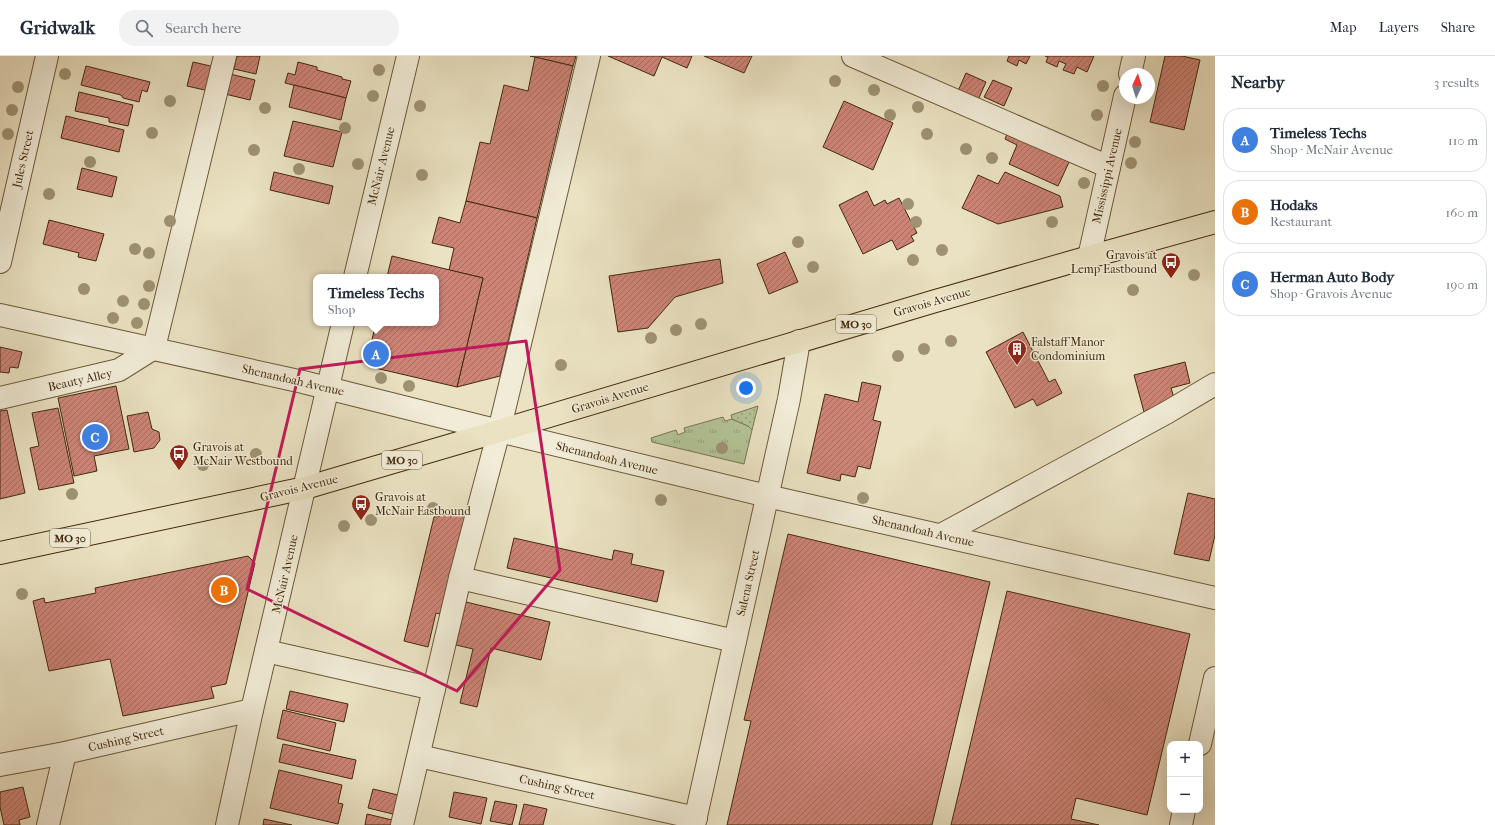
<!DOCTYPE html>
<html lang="en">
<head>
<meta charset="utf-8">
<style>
	:root { --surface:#fff; --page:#f2f2f3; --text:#1f2937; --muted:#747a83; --line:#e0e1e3; --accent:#8f2418 }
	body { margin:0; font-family:"IM FELL French Canon",serif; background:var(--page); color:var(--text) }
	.controls { position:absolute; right:12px; bottom:12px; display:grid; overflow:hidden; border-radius:8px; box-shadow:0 4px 16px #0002 }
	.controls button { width:36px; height:36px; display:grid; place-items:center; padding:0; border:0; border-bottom:1px solid var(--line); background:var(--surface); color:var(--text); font:20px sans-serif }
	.compass { position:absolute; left:1119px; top:12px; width:36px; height:36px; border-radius:50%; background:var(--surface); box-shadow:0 4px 16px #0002; rotate:4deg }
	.you { position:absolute; left:746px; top:332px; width:14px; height:14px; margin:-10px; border:3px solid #fff; border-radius:50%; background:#1a73e8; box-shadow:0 0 0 6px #1a73e833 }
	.badge { display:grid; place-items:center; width:26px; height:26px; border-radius:50%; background:var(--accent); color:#fff; font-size:13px; font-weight:700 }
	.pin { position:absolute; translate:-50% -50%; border:2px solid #fff; box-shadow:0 1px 4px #0006 }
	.popup { position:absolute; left:313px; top:218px; width:126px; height:52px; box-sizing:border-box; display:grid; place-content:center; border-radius:8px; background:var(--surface); filter:drop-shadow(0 1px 3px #0005); font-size:13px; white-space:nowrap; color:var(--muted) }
	.popup b { font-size:15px; color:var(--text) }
	.popup::after { content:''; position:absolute; left:50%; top:100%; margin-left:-8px; border:8px solid transparent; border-top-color:var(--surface) }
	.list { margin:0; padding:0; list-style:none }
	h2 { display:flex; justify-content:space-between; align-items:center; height:52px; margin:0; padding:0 16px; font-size:17px }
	h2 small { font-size:13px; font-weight:400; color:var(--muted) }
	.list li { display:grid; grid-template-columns:26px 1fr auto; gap:12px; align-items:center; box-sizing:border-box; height:64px; margin:0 8px 8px; padding:0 8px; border:1px solid var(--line); border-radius:16px }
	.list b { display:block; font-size:15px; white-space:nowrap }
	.list p { margin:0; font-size:13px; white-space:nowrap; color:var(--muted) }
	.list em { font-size:13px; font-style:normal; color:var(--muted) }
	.icon { flex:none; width:22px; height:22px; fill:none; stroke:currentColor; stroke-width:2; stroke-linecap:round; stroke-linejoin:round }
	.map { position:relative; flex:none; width:1215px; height:769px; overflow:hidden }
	header { display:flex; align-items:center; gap:24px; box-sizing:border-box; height:56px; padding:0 20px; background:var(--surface); border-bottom:1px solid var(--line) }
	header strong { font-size:19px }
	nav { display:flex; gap:22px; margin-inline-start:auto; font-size:14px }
	.search { width:280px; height:36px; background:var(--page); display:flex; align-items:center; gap:10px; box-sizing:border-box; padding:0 14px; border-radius:16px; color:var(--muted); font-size:15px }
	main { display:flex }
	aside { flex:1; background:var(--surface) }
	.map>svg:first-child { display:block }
	.grass { fill:url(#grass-tufts); stroke:#7b7752 }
	.park { fill:url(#park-dots); stroke:#7b7752 }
	.building { fill:url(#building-hatch); stroke:#432a0d }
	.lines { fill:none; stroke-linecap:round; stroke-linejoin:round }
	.minor-casing { stroke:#6d583a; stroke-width:24 }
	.major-casing { stroke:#432a0d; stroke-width:24 }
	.minor { stroke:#f1ecd7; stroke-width:22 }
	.major { stroke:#eae2c2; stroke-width:22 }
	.tree { fill:#9e9272 }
	.marked { fill:none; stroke:#c2185b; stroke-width:3; stroke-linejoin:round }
	.labels { text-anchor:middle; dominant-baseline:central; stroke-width:3; stroke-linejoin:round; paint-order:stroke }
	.shield { fill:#f1ecd7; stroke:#77644a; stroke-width:1 }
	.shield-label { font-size:11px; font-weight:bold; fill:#432a0d }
	.street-label { font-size:12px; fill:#432a0d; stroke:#f1ecd7 }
	.poi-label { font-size:12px; fill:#432a0d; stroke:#f1ecd7; text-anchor:start }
</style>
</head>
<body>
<header>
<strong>Gridwalk</strong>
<div class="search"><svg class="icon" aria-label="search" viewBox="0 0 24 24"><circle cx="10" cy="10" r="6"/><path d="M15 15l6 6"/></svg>Search here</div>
<nav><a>Map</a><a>Layers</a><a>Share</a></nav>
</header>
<main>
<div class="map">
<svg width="1215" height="769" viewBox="0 0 1215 769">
	<defs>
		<pattern id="grass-tufts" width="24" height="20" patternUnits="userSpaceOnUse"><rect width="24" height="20" fill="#b3c497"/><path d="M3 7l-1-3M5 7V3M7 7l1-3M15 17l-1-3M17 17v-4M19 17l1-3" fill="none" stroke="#939f7a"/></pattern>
		<pattern id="park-dots" width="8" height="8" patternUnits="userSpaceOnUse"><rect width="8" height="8" fill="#b3c497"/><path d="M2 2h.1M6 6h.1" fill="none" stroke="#939f7a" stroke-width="1.8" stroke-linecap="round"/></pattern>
		<pattern id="building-hatch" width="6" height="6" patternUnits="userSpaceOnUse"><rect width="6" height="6" fill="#cd8476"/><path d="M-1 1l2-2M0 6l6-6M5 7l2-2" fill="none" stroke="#a86c5f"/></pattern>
	</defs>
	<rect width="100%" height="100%" fill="#eae2c2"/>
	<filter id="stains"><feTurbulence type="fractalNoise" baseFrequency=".005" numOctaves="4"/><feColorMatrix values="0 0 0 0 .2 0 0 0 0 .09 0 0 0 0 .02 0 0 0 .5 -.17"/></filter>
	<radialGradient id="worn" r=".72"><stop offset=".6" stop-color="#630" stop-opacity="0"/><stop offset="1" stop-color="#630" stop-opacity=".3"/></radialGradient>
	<polygon class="grass" points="723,361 725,365 732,363 748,370 752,374 744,408 652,386 651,382 676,374 678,379 685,376 684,372"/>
	<polygon class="park" points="758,350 752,374 748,370 732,363 731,359"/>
	<g class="building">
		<polygon points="237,0 260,0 256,18 234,13"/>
		<polygon points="530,0 576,0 573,10"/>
		<polygon points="608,0 692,0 687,12 662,1 654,20"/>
		<polygon points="704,0 752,0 744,17"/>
		<polygon points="1009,0 1030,0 1026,8 1019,4 1017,10 1007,5"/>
		<polygon points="1045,0 1094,0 1087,16 1077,11 1074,18 1063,14 1066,8 1059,5 1057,11 1046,6 1048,1"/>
		<polygon points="1165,0 1182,0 1200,4 1184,74 1150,66"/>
		<polygon points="535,1 573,10 537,162 466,145 480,86 490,88 504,29 528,35"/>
		<polygon points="193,6 215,11 209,35 187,30"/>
		<polygon points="298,6 317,11 317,14 342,21 342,23 351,25 346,42 285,27 288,17 295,19"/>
		<polygon points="86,10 150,26 147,36 142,34 139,46 123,42 121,39 81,29"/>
		<polygon points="966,17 986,26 978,44 958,35"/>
		<polygon points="230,18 255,24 250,44 225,38"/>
		<polygon points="993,24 1012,32 1004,50 984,41"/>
		<polygon points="294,29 346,42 341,64 289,51"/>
		<polygon points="79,36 133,49 128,70 109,66 109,62 75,55"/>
		<polygon points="844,45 893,67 873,114 823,91"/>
		<polygon points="66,60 124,74 119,96 61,82"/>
		<polygon points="293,65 342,76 333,111 284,100"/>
		<polygon points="1008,76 1070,104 1058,130 1009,108 1017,89 1005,83"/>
		<polygon points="82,112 117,121 112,141 77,133"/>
		<polygon points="274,116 333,130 329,148 270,134"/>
		<polygon points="1005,116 1060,140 1063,151 998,168 962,152 978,119 998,128"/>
		<polygon points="867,135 874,150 885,144 887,148 899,142 917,177 911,180 914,185 897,194 892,184 863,198 839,149"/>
		<polygon points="466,145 537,162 500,320 457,331 483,222 449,214 454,192 432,187 439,161 460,167"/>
		<polygon points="49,164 104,178 96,205 78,201 79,197 43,188"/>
		<polygon points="785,196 798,226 769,238 757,208"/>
		<polygon points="392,200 483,222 457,331 371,311 367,304 376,267 436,267 436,221 387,221"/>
		<polygon points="720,203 723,227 675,241 648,272 618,276 609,220"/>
		<polygon points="1023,276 1049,326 1055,323 1062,337 1037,350 1033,343 1015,352 986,296"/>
		<polygon points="0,291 22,296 18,312 10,311 9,317 0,316"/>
		<polygon points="1185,306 1190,327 1171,332 1174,342 1144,356 1134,319"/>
		<polygon points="862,326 881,330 873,364 881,366 870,413 858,410 855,421 841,418 840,425 807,417 825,338 858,346"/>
		<polygon points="116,330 129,393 94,400 97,415 74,420 58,342"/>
		<polygon points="58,352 74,427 39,434 30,392 39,390 32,357"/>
		<polygon points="7,354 25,437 0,443 0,355"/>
		<polygon points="148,356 152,373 159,376 160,384 154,392 134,396 127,360"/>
		<polygon points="1188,437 1215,443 1215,479 1209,505 1174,498"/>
		<polygon points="469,455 444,559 436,557 428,591 404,585 434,461"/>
		<polygon points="788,478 990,526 932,769 727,769 751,665 744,664"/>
		<polygon points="514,482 612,504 614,494 633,498 631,508 664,515 657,546 507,512"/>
		<polygon points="248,500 255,507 226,628 211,631 214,642 123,660 110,603 49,615 33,545 44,542 45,547 96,537 95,532"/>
		<polygon points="1007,535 1190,578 1147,759 1076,742 1071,763 1099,769 951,769"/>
		<polygon points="466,546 550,566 541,604 491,592 477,651 460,647 473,593 456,589"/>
		<polygon points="290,635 348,648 344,666 286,653"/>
		<polygon points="283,654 336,667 330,695 277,682"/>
		<polygon points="283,688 356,704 352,723 279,706"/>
		<polygon points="279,714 342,729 338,747 343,748 338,768 270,752"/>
		<polygon points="23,731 30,761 19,764 20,769 4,769 0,751 0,736"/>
		<polygon points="373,733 398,739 393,758 368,752"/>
		<polygon points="454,736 487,742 481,768 449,761"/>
		<polygon points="495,745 517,749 512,769 490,765"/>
		<polygon points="524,748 547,753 543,769 519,769"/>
		<polygon points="367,758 392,764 391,769 365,769"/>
		<polygon points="264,763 292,769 263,769"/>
	</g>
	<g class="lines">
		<g class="minor-casing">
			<g id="minor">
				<polyline points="853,0 1109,111"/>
				<polyline points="1130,18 1134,0"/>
				<polyline points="1089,201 1125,40"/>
				<polyline points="0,206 47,0"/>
				<polyline points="355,221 408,0"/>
				<polyline points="0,259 303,326 499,375 767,440 1215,542"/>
				<polyline points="0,342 119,314 154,292 225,0"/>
				<polyline points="941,479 1166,357 1215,328"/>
				<polyline points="460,522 735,585"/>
				<polyline points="266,595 434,633"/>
				<polyline points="1200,688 1215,622"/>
				<polyline points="419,700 696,762"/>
				<polyline points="0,709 65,697 252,654"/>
				<polyline points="48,769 65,697"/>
				<polyline points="227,769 252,654 343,267"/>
				<polyline points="402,769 460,522 499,375 589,0"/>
				<polyline points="694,769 789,343 799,285"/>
				<polyline points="1181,769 1184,754"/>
			</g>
		</g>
		<g class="major-casing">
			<polyline id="major" points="0,497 305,432 499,375 932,246 1089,201 1215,166"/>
		</g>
		<use href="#minor" class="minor"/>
		<use href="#major" class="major"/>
	</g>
	<g class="tree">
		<circle cx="379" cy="14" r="6"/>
		<circle cx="65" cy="18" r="6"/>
		<circle cx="835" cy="25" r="6"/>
		<circle cx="1103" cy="30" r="6"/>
		<circle cx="18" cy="31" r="6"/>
		<circle cx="874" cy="34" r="6"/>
		<circle cx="373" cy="40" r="6"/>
		<circle cx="170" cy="45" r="6"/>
		<circle cx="420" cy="50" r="6"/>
		<circle cx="918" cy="51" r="6"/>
		<circle cx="265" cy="52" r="6"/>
		<circle cx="12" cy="54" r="6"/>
		<circle cx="890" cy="59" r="6"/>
		<circle cx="1097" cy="59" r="6"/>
		<circle cx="345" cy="72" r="6"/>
		<circle cx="152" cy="77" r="6"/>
		<circle cx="8" cy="78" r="6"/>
		<circle cx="927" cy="78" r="6"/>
		<circle cx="1135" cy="86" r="6"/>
		<circle cx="966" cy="93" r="6"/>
		<circle cx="254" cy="94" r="6"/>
		<circle cx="992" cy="102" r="6"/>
		<circle cx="90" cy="106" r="6"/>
		<circle cx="1131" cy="107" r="6"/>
		<circle cx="358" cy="108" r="6"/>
		<circle cx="299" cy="113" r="6"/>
		<circle cx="422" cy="119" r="6"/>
		<circle cx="1084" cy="127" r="6"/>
		<circle cx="49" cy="138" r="6"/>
		<circle cx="908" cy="148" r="6"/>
		<circle cx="170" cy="165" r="6"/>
		<circle cx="916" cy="166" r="6"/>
		<circle cx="1052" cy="166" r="6"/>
		<circle cx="798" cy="186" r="6"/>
		<circle cx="135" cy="193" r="6"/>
		<circle cx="942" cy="194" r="6"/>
		<circle cx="149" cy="197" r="6"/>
		<circle cx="913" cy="204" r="6"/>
		<circle cx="813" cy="211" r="6"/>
		<circle cx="1194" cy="219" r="6"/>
		<circle cx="149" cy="230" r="6"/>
		<circle cx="84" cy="233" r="6"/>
		<circle cx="1133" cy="234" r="6"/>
		<circle cx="123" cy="245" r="6"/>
		<circle cx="144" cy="248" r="6"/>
		<circle cx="113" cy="262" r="6"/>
		<circle cx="137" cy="267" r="6"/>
		<circle cx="701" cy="268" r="6"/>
		<circle cx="676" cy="274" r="6"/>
		<circle cx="651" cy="282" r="6"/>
		<circle cx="951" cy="285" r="6"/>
		<circle cx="924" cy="293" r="6"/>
		<circle cx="898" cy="300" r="6"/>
		<circle cx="561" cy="309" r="6"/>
		<circle cx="381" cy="322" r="6"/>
		<circle cx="409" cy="330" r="6"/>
		<circle cx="722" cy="392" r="6"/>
		<circle cx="256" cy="398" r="6"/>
		<circle cx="203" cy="409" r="6"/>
		<circle cx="72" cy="438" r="6"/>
		<circle cx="863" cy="442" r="6"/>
		<circle cx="661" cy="444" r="6"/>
		<circle cx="433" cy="452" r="6"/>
		<circle cx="371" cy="464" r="6"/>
		<circle cx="344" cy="470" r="6"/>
		<circle cx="22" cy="538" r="6"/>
	</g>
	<path class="marked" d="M526,285L560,514L457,635L247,533L300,313Z"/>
	<defs>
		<g id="bus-pin" transform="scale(1)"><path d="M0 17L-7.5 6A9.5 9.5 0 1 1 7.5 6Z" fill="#8f2418" stroke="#f1ecd7"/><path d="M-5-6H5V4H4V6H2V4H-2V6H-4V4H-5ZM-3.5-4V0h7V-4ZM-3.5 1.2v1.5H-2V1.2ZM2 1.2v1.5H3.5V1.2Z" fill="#fff"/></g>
		<g id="building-pin" transform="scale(1)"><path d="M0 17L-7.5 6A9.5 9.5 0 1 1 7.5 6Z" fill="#8f2418" stroke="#f1ecd7"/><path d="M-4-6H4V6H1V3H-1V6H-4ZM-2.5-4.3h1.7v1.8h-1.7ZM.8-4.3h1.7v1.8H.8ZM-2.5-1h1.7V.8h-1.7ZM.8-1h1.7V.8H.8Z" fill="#fff"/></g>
	</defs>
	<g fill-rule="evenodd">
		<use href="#bus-pin" x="1171" y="206"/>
		<use href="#building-pin" x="1017" y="293"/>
		<use href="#bus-pin" x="179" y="398"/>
		<use href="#bus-pin" x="361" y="448"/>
	</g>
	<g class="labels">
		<g class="shield">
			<rect x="836" y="259" width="40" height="18" rx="3"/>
			<rect x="382" y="395" width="40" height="18" rx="3"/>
			<rect x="50" y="473" width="40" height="18" rx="3"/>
		</g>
		<g class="shield-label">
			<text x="856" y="268">MO 30</text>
			<text x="402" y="404">MO 30</text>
			<text x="70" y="482">MO 30</text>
		</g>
		<g class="street-label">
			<text transform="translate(23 103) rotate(-77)">Jules Street</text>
			<text transform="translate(381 110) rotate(-76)">McNair Avenue</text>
			<text transform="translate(1107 120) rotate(-77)">Mississippi Avenue</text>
			<text transform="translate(932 246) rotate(-16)">Gravois Avenue</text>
			<text transform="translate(80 324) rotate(-13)">Beauty Alley</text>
			<text transform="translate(293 324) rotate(13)">Shenandoah Avenue</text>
			<text transform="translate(610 342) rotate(-17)">Gravois Avenue</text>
			<text transform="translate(607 402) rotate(14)">Shenandoah Avenue</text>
			<text transform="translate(299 432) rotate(-14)">Gravois Avenue</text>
			<text transform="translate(923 475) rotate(13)">Shenandoah Avenue</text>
			<text transform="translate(285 518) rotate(-77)">McNair Avenue</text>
			<text transform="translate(748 527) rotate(-77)">Salena Street</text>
			<text transform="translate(126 683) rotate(-13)">Cushing Street</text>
			<text transform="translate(557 731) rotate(13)">Cushing Street</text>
		</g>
		<g class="poi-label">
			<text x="1157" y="199" text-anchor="end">Gravois at<tspan x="1157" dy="14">Lemp Eastbound</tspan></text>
			<text x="1031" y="286">Falstaff Manor<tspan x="1031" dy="14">Condominium</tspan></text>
			<text x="193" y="391">Gravois at<tspan x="193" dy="14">McNair Westbound</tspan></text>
			<text x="375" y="441">Gravois at<tspan x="375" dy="14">McNair Eastbound</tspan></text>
		</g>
	</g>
	<rect width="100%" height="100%" filter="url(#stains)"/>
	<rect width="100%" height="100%" fill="url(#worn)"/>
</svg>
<div class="controls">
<button>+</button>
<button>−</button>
</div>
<svg class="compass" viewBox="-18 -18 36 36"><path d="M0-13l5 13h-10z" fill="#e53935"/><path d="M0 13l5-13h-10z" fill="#747a83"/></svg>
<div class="you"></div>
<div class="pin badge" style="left:376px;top:298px;background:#3f7fe0">A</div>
<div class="popup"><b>Timeless Techs</b>Shop</div>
<div class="pin badge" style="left:224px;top:534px;background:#e8710a">B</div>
<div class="pin badge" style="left:95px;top:381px;background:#3f7fe0">C</div>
</div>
<aside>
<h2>Nearby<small>3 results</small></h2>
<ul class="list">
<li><span class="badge" style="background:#3f7fe0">A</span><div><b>Timeless Techs</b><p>Shop · McNair Avenue</p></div><em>110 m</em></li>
<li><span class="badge" style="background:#e8710a">B</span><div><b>Hodaks</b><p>Restaurant</p></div><em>160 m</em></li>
<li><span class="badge" style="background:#3f7fe0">C</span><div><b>Herman Auto Body</b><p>Shop · Gravois Avenue</p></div><em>190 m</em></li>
</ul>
</aside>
</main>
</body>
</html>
